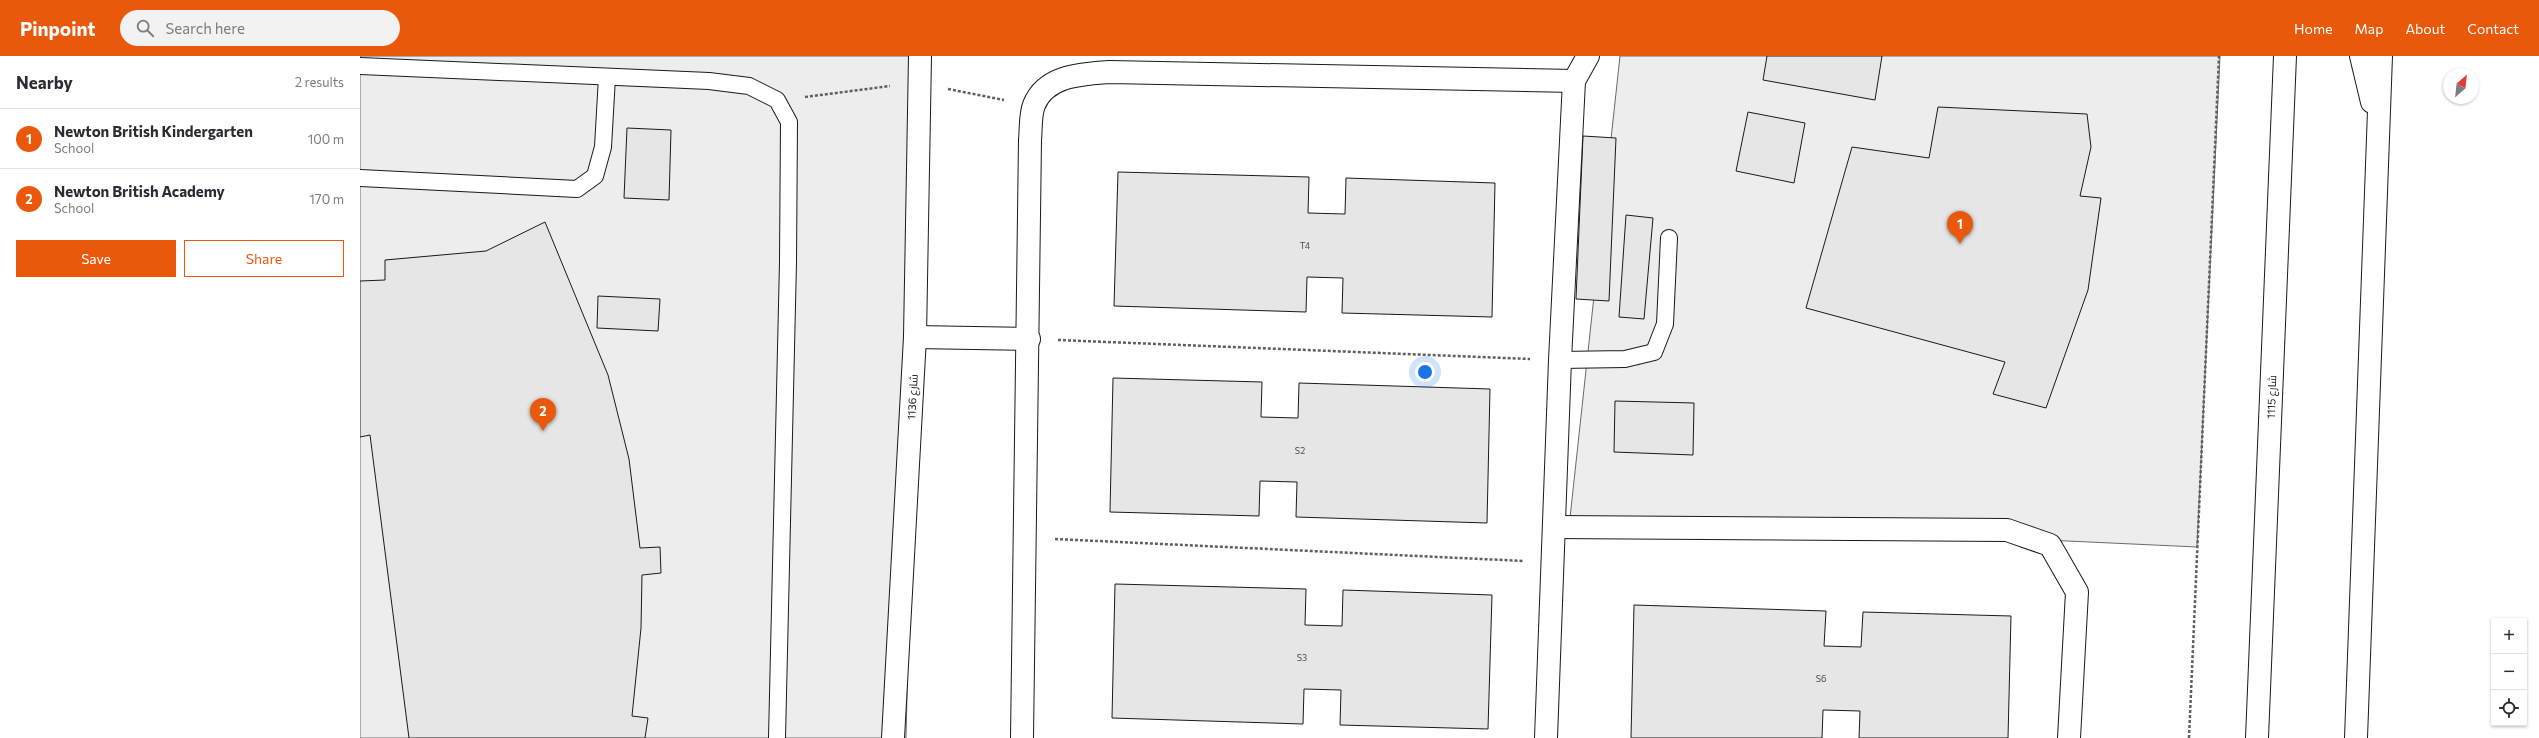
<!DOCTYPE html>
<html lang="en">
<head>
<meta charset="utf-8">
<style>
	:root { --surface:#fff; --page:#f2f2f3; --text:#2b2b33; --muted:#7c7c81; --line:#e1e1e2; --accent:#ea580c }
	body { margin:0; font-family:Commissioner,Cairo,sans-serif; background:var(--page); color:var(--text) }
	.controls { position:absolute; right:12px; bottom:12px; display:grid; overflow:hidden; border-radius:0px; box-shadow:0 1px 3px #0004 }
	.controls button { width:36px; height:36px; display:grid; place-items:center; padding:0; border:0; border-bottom:1px solid var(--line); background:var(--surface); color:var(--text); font:20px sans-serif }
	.compass { position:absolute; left:2083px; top:12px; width:36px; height:36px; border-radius:50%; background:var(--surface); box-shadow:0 1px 3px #0004; rotate:27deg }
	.you { position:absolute; left:1065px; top:316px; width:14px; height:14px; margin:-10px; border:3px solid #fff; border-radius:50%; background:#1a73e8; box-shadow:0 0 0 6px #1a73e833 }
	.badge { display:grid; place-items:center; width:26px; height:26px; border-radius:50%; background:var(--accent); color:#fff; font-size:13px; font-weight:700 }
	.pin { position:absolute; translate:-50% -33px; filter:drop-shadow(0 1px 2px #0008) }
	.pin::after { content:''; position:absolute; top:21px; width:14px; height:12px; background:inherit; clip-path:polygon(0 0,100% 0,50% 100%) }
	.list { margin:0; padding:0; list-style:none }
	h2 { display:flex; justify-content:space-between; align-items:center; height:52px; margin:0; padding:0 16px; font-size:17px }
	h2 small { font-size:13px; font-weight:400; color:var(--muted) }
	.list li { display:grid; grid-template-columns:26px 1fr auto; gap:12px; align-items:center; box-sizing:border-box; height:60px; padding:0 16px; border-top:1px solid var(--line) }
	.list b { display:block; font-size:15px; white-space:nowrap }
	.list p { margin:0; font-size:13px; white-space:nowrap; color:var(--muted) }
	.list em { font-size:13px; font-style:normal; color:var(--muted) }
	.actions { display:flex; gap:8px; padding:12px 16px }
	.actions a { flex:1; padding:9px 0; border:1px solid var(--accent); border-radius:0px; text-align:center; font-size:14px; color:var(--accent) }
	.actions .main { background:var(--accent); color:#fff }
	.icon { flex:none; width:22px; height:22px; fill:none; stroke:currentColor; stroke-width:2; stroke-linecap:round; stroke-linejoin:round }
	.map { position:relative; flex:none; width:2179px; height:682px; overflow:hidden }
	header { display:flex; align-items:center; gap:24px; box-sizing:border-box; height:56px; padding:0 20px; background:var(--accent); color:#fff }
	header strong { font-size:19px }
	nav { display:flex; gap:22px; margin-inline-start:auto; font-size:14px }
	.search { width:280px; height:36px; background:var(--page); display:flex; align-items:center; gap:10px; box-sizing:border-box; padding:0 14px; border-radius:22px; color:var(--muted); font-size:15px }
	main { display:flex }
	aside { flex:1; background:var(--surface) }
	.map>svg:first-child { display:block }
	.built { fill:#ededed; stroke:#6a6a6a }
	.building { fill:#e6e6e6; stroke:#1a1a1a }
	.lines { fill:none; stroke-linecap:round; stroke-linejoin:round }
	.lane-casing { stroke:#1a1a1a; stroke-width:18 }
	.street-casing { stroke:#1a1a1a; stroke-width:24 }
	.secondary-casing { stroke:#1a1a1a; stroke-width:24 }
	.path { stroke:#5f5f5f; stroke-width:2.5; stroke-dasharray:3 2; stroke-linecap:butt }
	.lane { stroke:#fff; stroke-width:16 }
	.street { stroke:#fff; stroke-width:22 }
	.secondary { stroke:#fff; stroke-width:22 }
	.labels { text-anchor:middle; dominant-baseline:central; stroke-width:3; stroke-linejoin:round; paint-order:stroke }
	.number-label { font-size:9px; fill:#4d4d4d }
	.street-label { font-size:11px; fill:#1a1a1a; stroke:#fff }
</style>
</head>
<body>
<header>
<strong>Pinpoint</strong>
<div class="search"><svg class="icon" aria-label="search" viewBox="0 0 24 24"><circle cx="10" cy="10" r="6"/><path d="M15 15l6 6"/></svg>Search here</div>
<nav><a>Home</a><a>Map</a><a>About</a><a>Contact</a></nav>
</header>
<main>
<aside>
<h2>Nearby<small>2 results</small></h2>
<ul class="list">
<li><span class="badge">1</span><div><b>Newton British Kindergarten</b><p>School</p></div><em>100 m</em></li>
<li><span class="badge">2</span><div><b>Newton British Academy</b><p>School</p></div><em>170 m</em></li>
</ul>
<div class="actions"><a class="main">Save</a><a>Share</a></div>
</aside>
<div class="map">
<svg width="2179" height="682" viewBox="0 0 2179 682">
	<rect width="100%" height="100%" fill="#fff"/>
	<g class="built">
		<polygon points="0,0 562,0 546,682 0,682"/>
		<polygon points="1260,0 1860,0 1837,491 1210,462"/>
	</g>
	<g class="building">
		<polygon points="1407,0 1522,0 1515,44 1403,24"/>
		<polygon points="1578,51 1727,58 1731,91 1720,140 1741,142 1728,234 1686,352 1633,338 1645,306 1446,252 1492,91 1569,102"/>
		<polygon points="1388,56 1445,67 1434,127 1376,115"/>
		<polygon points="267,72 311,74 309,144 264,142"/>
		<polygon points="1223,80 1256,82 1249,245 1216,243"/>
		<polygon points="758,116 949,121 948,157 985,158 986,122 1135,127 1132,261 982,257 983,222 947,221 946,256 754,250"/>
		<polygon points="1266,159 1293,162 1284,263 1259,261"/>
		<polygon points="185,166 248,319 269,403 280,492 300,491 301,517 282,519 281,572 272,660 288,662 285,682 49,682 10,379 0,381 0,225 25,224 25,204 126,195"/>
		<polygon points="238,240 300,243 298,275 237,272"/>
		<polygon points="753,322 902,326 901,361 938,362 939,327 1130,333 1127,467 936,461 937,426 900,425 899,460 750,456"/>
		<polygon points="1255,345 1334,347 1333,399 1254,396"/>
		<polygon points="755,528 946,533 945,569 982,570 983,534 1132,539 1128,673 980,669 981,634 944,633 943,668 752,662"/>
		<polygon points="1274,549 1466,555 1464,590 1501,591 1503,556 1651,560 1648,682 1499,682 1500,655 1463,654 1462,682 1271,682"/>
	</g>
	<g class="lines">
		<g class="lane-casing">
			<g id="lane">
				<polyline points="0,10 349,25 389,30 417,44 429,66 428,206 417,682"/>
				<polyline points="0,122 217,133 235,120 243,91 247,21"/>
				<polyline points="1200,304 1265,303 1294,296 1305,268 1309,182"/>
			</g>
		</g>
		<g class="street-casing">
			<g id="street">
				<polyline points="555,281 669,283"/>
				<polyline points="1194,471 1647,474 1690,489 1717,536 1709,682"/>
				<polyline points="533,682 555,281 560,0"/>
				<path d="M662,682L670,84C671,74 670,59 674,49C686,19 722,18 750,16L1214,25"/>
				<polyline points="1186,682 1200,304 1214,25 1228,0"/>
			</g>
		</g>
		<g class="secondary-casing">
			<g id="secondary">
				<polyline points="2001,0 2012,46"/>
				<polyline points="1897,682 1925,0"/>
				<polyline points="1996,682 2021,0"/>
			</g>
		</g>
		<g class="path">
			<polyline points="588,33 644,44"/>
			<polyline points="445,41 530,30"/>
			<polyline points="698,284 1170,303"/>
			<polyline points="695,483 1164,505"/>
			<polyline points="1829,682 1859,0"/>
		</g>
		<use href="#lane" class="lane"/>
		<use href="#street" class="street"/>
		<use href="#secondary" class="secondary"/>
	</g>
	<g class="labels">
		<g class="number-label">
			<text x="945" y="189">T4</text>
			<text x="940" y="394">S2</text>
			<text x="942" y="601">S3</text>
			<text x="1461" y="622">S6</text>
		</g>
		<g class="street-label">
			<text transform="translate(552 341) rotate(-87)">شارع 1136</text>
			<text transform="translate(1911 341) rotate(-88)">شارع 1115</text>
		</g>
	</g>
</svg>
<div class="controls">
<button>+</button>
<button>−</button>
<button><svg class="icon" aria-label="locate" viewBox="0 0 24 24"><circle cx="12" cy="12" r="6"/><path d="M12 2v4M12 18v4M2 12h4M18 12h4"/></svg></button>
</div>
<svg class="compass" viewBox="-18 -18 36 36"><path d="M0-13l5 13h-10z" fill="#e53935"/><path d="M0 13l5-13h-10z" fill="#7c7c81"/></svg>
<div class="you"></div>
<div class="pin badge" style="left:1600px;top:188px">1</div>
<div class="pin badge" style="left:183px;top:375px">2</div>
</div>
</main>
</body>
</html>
